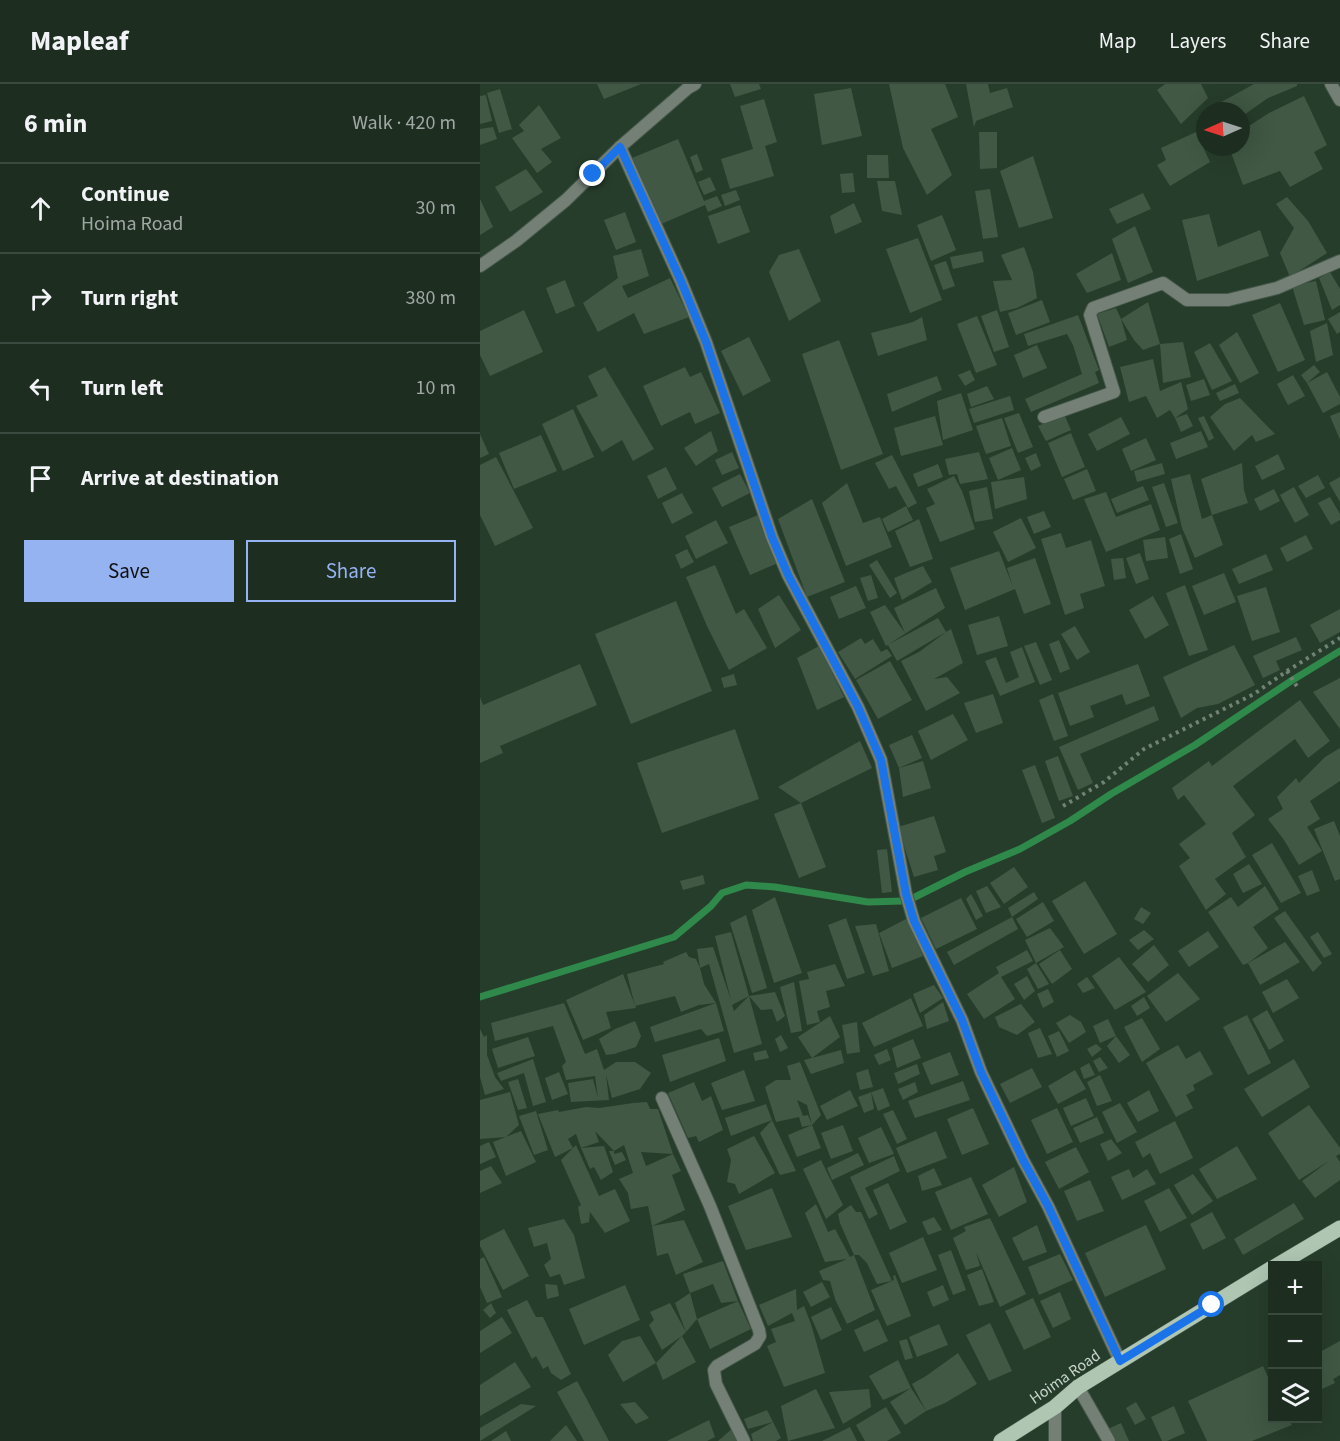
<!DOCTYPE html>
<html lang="en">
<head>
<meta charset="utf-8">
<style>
	:root { --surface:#1d2e20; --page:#2a3a2d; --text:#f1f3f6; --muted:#a0a8a5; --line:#3b4a3e; --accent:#95b2f1 }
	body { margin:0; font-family:"Source Sans 3",sans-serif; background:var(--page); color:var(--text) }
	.controls { position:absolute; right:18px; bottom:18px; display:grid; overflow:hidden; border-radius:0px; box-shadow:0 6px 24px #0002 }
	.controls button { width:54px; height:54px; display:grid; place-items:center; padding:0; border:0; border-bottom:2px solid var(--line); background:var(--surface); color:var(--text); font:30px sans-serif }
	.compass { position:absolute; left:716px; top:18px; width:54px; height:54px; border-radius:50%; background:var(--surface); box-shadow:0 6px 24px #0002; rotate:267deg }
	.stop { position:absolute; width:18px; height:18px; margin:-14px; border:4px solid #1a73e8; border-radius:50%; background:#fff }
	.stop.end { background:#1a73e8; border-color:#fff; box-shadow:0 2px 6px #0008 }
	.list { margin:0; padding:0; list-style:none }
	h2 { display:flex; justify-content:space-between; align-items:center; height:78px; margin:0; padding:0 24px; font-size:26px }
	h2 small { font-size:20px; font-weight:400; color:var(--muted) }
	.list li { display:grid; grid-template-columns:39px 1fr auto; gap:18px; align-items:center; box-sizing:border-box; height:90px; padding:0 24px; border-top:2px solid var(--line) }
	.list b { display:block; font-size:22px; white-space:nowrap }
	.list p { margin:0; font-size:20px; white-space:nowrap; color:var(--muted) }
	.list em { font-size:20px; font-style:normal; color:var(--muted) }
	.actions { display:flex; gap:12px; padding:18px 24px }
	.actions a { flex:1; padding:14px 0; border:2px solid var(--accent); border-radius:0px; text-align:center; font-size:21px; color:var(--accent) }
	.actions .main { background:var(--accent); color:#111 }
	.icon { flex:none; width:33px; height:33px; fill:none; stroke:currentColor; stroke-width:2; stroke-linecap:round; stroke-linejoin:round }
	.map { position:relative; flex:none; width:860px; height:1357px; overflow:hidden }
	header { display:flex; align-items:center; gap:36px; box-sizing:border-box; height:84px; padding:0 30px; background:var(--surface); border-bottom:2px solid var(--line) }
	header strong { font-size:28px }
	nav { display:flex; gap:33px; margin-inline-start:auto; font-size:21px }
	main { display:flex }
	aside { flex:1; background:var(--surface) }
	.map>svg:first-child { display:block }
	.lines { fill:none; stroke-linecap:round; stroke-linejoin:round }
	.stream { stroke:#2f894a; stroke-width:7 }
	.building { fill:#405844; fill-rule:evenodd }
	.service-casing { stroke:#445848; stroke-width:14 }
	.minor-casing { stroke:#445848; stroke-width:14 }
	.primary-casing { stroke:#445848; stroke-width:16 }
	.path { stroke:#718374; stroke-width:4; stroke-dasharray:3 4.5; stroke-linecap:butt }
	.service { stroke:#747f76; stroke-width:12 }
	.minor { stroke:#747f76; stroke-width:12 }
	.primary { stroke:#afc6b3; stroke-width:15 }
	.route { stroke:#1a73e8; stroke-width:8 }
	.labels { text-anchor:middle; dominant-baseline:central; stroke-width:6; stroke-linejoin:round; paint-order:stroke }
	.street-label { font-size:16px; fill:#c8d5ca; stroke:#273d2b }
</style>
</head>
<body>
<header>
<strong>Mapleaf</strong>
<nav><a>Map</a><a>Layers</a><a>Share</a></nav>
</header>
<main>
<aside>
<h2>6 min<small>Walk · 420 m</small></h2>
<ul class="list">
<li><svg class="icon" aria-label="ahead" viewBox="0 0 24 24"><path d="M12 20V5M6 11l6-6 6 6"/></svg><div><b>Continue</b><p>Hoima Road</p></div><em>30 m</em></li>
<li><svg class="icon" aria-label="right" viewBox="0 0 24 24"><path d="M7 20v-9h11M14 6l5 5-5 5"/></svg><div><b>Turn right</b></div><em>380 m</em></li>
<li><svg class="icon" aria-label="left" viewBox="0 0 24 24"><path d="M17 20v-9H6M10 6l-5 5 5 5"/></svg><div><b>Turn left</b></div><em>10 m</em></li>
<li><svg class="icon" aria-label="arrive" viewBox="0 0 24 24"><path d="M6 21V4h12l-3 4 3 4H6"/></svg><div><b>Arrive at destination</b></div></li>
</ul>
<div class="actions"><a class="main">Save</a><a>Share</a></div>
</aside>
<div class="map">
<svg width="860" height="1357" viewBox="0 0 860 1357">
	<rect width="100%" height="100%" fill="#273d2b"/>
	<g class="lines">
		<g class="stream">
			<polyline points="435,813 485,788 540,765 590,737 631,710 715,661 811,597 860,567"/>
			<polyline points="0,913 194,853 231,822 242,809 266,801 295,803 388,818 423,817"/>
		</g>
	</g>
	<g class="building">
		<polygon points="117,0 161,0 124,15"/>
		<polygon points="250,0 279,0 281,5 255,13"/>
		<polygon points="409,0 465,0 478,33 451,45 472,91 447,111 423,64"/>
		<polygon points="486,0 508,0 510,9 527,4 533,23 496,37 494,43"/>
		<polygon points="685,0 721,0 728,14 701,40 677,6"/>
		<polygon points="774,0 817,0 817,2 788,14 761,33 761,27 725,27"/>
		<polygon points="371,4 382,52 342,61 334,10"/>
		<polygon points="20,5 32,45 19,49 7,9"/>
		<polygon points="6,11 12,37 0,40 0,12"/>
		<polygon points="824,12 847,61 834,68 843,85 810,103 800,87 763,101 749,63 761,63 761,47 789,29"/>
		<polygon points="284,15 297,58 285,62 294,92 250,105 241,75 273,65 260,22"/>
		<polygon points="59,21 81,54 61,65 72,78 57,89 32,54 44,47 39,41"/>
		<polygon points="13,43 17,55 0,61 0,45"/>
		<polygon points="499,48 517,48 517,84 500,85"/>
		<polygon points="716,48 730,78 690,102 677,81 686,76 681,64"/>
		<polygon points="198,55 224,117 237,112 242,122 228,128 225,121 179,141 152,74"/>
		<polygon points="217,70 223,86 216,89 210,73"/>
		<polygon points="387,71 408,71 409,94 387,94"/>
		<polygon points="553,72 573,134 539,144 520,87"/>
		<polygon points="46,85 63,108 30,128 15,103"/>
		<polygon points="373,89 375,108 362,109 360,90"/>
		<polygon points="230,93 236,106 224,111 218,98"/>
		<polygon points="397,97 415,97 422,131 402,127"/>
		<polygon points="510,105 518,153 503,155 495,107"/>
		<polygon points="256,106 260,116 245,122 241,111"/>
		<polygon points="663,109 671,125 637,140 629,125"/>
		<polygon points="807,113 828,137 847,169 810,193 800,169 814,144 796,120"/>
		<polygon points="0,115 13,143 0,151"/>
		<polygon points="374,119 382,138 355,150 350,132"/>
		<polygon points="260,121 270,148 238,160 228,132"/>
		<polygon points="145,128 156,158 136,166 124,136"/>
		<polygon points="729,130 738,163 780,146 789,172 717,197 702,136"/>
		<polygon points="462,131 476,166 451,177 437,141"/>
		<polygon points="655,142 673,188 648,199 632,155"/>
		<polygon points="438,154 462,216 430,229 406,165"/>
		<polygon points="544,163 553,188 557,214 537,224 520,228 513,197 532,196 521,171"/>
		<polygon points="161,165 169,192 142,202 148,214 190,194 209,233 164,250 154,229 118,248 103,219 138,194 133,172"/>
		<polygon points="319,165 341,217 309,237 289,188 299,171"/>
		<polygon points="502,167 504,178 473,185 470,173"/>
		<polygon points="632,169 641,196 607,209 596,190"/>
		<polygon points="466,177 475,202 463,206 454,181"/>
		<polygon points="850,188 860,205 860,221 852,226 839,194"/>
		<polygon points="85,196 95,222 76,230 66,204"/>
		<polygon points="836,197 845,236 824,241 812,202"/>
		<polygon points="562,216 570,238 536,251 528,229"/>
		<polygon points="668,218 680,260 663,266 654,256 641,235"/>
		<polygon points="800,219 825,276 798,288 772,231"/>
		<polygon points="636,224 641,235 647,256 629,263 617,230"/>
		<polygon points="44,226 63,268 10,292 0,271 0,247"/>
		<polygon points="517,226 529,263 514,268 501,232"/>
		<polygon points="860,228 860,248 857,250 848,235"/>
		<polygon points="598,231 619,286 615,288 619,299 551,328 545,315 602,290 593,261 587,250 548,262 544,250"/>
		<polygon points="497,232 517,281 496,289 477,240"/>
		<polygon points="442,233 447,256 398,272 391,249 433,238"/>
		<polygon points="847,239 853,271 836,278 830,247"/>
		<polygon points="757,248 779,289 760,299 739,261"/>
		<polygon points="269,253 291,297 263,312 241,267"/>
		<polygon points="359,256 403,370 361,386 322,270"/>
		<polygon points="703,258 711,293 683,299 680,260"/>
		<polygon points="730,259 752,297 732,306 714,268"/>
		<polygon points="557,261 567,284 543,294 534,271"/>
		<polygon points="673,275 680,307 701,298 708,325 695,334 690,326 677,334 666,312 649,318 640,283"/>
		<polygon points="834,281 840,288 827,299 821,291"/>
		<polygon points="125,283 174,365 153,377 142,356 122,368 96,322 118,312 108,292"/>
		<polygon points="205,283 210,293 221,288 240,329 215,340 210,328 181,342 163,302"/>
		<polygon points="490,286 495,296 485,302 478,291"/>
		<polygon points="847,288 860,313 860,320 843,329 827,299"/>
		<polygon points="813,291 825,312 808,321 797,300"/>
		<polygon points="457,292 462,306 412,328 407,310"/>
		<polygon points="724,295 730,311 711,317 706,301"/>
		<polygon points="755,300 759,309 740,317 736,309"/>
		<polygon points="507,302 514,315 491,323 487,310"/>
		<polygon points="481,309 493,346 463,356 457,317"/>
		<polygon points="530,312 534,326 494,339 489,325"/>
		<polygon points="760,314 795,350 776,358 772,351 754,367 730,333 745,320"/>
		<polygon points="93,325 114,373 83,387 62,340"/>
		<polygon points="860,328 860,356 850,332"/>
		<polygon points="539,329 553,363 538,369 524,334"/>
		<polygon points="584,330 591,346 566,357 558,342"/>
		<polygon points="707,330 713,342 701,348 695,334"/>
		<polygon points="455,332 463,361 421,372 414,344"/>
		<polygon points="724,332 734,354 729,357 718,334"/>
		<polygon points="641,333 650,350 617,367 608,350"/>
		<polygon points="522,334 531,362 506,370 496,342"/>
		<polygon points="231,347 238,367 216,382 204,364"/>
		<polygon points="721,347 728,363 696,375 690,359"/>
		<polygon points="591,349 605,383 582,393 568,359"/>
		<polygon points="0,350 9,370 0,374"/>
		<polygon points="61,351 77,387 34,405 19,369"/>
		<polygon points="666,354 676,376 651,387 642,365"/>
		<polygon points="532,364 541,386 518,396 509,374"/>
		<polygon points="252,368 259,384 242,391 235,376"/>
		<polygon points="499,368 508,395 480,400 477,390 469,391 465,375"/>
		<polygon points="556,369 561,382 551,387 545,374"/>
		<polygon points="798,370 805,385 782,396 775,382"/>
		<polygon points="412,371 437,419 428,424 416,402 409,405 395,379"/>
		<polygon points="16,373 53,444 15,462 0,431 0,381"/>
		<polygon points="682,379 685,390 657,398 654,387"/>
		<polygon points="762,379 764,406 768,419 732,431 743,461 715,474 702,444 691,395 710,390 722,435 732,431 721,395"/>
		<polygon points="458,380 463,393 438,403 433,390"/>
		<polygon points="186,383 197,405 178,415 167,392"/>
		<polygon points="607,385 616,407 593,416 584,395"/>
		<polygon points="260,390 270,409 242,423 232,404"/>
		<polygon points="838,391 845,404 826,414 818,402"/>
		<polygon points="474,392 482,407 495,445 460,458 446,424 455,420 447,405"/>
		<polygon points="544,393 547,415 515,425 511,398"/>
		<polygon points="860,393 860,418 849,399"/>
		<polygon points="367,399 383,439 400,433 412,463 366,482 342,419"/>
		<polygon points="684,399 698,439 686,443 672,403"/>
		<polygon points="663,402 669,416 637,429 631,415"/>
		<polygon points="507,403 513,435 495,438 489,407"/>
		<polygon points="814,403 829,431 815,439 800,411"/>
		<polygon points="794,405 800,417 780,427 774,415"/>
		<polygon points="626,408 636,433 671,420 680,446 626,468 604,415"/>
		<polygon points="202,409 213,429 192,440 182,419"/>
		<polygon points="850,413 860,430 860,436 851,441 838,419"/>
		<polygon points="332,415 365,498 327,513 298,435"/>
		<polygon points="426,422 433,436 408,448 402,435"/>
		<polygon points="564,427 571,443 554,450 547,433"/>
		<polygon points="278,431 298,479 270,491 249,443"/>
		<polygon points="541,434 556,464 528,478 513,448"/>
		<polygon points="439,435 453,475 430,483 415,447"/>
		<polygon points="236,436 248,459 216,475 205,452"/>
		<polygon points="581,449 586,464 611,456 625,502 600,510 604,524 585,531 561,455"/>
		<polygon points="701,450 713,485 700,490 689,455"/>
		<polygon points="826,451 833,465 807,478 800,464"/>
		<polygon points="685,453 688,474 666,477 663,456"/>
		<polygon points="207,465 214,478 201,485 195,471"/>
		<polygon points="519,467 533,503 527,484 555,474 571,520 544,530 535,505 485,526 470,484"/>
		<polygon points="660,469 669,495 656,500 646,474"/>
		<polygon points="786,470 793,486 759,500 752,485"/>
		<polygon points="643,474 646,494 634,496 631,475"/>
		<polygon points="397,476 417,509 410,514 389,481"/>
		<polygon points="235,481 256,530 264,525 287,564 249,586 227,542 206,493"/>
		<polygon points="443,482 452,498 422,516 414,494"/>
		<polygon points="744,489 756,518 724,531 712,502"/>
		<polygon points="391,491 398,514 388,517 380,494"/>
		<polygon points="705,501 728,566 709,572 686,509"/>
		<polygon points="376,502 386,524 359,535 350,513"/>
		<polygon points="786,503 800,548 772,557 757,512"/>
		<polygon points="456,504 465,524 409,560 458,534 466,548 471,545 483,579 454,595 467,593 480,609 446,627 421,577 439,568 466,548 417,577 408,561 406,562 390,528 405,521 425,549 414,524"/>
		<polygon points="299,511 321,546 295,564 278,525"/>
		<polygon points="673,512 689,541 665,555 649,526"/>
		<polygon points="196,517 232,607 151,640 115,550"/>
		<polygon points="860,525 860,548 840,559 830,541"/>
		<polygon points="519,532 528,562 497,571 488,541"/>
		<polygon points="595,542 610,568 597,576 581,550"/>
		<polygon points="816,553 822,566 796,577 800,586 783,594 773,572"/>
		<polygon points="381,554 385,560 393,555 401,568 407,565 412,572 375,595 358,568"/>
		<polygon points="579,556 590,585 580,589 569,560"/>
		<polygon points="556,558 572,596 560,601 544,562"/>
		<polygon points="754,561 775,601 738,620 717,624 701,634 683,593"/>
		<polygon points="339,562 364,613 337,626 317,574"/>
		<polygon points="542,563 555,598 520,612 505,577 516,573 526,599 539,593 530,568"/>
		<polygon points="410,577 432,616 398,635 376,596"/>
		<polygon points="100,580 117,621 20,662 23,669 0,679 0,613 3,621"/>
		<polygon points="658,580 670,612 646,621 642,610 610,622 614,633 590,642 578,609"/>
		<polygon points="254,590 257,601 244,604 241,594"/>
		<polygon points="860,594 860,645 833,608"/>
		<polygon points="513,610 523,639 496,649 484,619"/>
		<polygon points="573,610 588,652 574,657 559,616"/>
		<polygon points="820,616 850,657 828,674 815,655 753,702 775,731 752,749 766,773 735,795 746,810 726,826 699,782 710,774 699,760 726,740 704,711 698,716 692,704 729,677 732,682"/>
		<polygon points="674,622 679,636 600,670 613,699 598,706 579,663"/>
		<polygon points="473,630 488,656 451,676 438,647"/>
		<polygon points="255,645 279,715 182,749 157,679"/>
		<polygon points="432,651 442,674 419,684 443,677 451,704 423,713 419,684 409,661"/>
		<polygon points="380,657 392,684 321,719 346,783 319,794 294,730 321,719 298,703"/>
		<polygon points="860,664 860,697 830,717 840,735 827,743 842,767 819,781 804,756 788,735 803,725 797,713 816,694 819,699 845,673"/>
		<polygon points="578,672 593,712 579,717 565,677"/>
		<polygon points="555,681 575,734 562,739 542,686"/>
		<polygon points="454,732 466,768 454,772 458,786 434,793 418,743"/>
		<polygon points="854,737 860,752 860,795 855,797 834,745"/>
		<polygon points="792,759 821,809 801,819 772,771"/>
		<polygon points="407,765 412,808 402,809 397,766"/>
		<polygon points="769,780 782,800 763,809 753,790"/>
		<polygon points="534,783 548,803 524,820 510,799"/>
		<polygon points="832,786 840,807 827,812 818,792"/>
		<polygon points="223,791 225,800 203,806 200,797"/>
		<polygon points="605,797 637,850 604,870 572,817"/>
		<polygon points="507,802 521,823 506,829 496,807"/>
		<polygon points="785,802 799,825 773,843 788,864 768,879 763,881 728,828 751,813 758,823"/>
		<polygon points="554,808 558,815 532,833 528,824"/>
		<polygon points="491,810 503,832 496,836 486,815"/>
		<polygon points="295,813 322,889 294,899 272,826"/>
		<polygon points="481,814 497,845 456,865 441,834"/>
		<polygon points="563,818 574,837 547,853 536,835"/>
		<polygon points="661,823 671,829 663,840 654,835"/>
		<polygon points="805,827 842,879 833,888 794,834"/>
		<polygon points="266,831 287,904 272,909 250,839"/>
		<polygon points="532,833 538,845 474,881 467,868"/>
		<polygon points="366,834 385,889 367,895 348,841"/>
		<polygon points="428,834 443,872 412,884 399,849"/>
		<polygon points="396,840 409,887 393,892 375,842"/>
		<polygon points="570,844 584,863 556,879 569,900 558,905 547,885 556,879 545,856"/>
		<polygon points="664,846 674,855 658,866 649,856"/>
		<polygon points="728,847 739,863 709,883 698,867"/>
		<polygon points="251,848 269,912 295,908 305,932 297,938 292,925 281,926 269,912 252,921 254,927 269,912 282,960 254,969 229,880 220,884 224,900 236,919 219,921 201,928 195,912 155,922 147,890 184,880 183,878 206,868 209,873 216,875 220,884 217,865 233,863 251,916 235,852"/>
		<polygon points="838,848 852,870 844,874 830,853"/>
		<polygon points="805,858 820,878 780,901 768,879"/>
		<polygon points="674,861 689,881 668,898 652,880"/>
		<polygon points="547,866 553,877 521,893 535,915 504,935 487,910 519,889 516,883"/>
		<polygon points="580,866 592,885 572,900 559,880"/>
		<polygon points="639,873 666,908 635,926 612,892"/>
		<polygon points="355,880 365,902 346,907 350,923 337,927 340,938 327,941 319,897 329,895 327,888"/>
		<polygon points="698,889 720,915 686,938 667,912"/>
		<polygon points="143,890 156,924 126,928 131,944 103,956 86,916"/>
		<polygon points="547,892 555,907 544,916 534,900"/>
		<polygon points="607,893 615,904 603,909 597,900"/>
		<polygon points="807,895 819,914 793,929 782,908"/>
		<polygon points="314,898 322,947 311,949 300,903"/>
		<polygon points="454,901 463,914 440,929 433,910"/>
		<polygon points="568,905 574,918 563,924 557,910"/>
		<polygon points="664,913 670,924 657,932 651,922"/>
		<polygon points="431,914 443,942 394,963 382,939"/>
		<polygon points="463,918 469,937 447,945 444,931"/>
		<polygon points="84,919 105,970 117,965 124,986 136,978 155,978 171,989 160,1005 132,1014 126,991 129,1016 91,1018 88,999 113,995 118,1014 115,992 86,996 82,982 86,978 73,942 15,957 11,939"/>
		<polygon points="236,919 244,947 227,952 221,945 175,958 170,943"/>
		<polygon points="541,920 555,938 537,951 519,943 515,933"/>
		<polygon points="787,926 804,957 789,966 772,935"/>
		<polygon points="590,931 601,938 606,948 589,959 576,939"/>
		<polygon points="767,931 791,979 768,991 743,943"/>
		<polygon points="350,932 360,953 332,974 361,966 364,979 331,990 324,976 332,974 318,953"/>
		<polygon points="662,934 680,965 662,978 644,943"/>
		<polygon points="628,935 636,952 620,959 613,942"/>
		<polygon points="155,937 161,952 156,963 134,970 126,971 119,955 135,945"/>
		<polygon points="377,938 380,968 367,970 362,941"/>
		<polygon points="560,944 572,970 558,974 548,949"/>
		<polygon points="0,945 4,953 7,951 7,971 15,993 24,1005 5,1011 0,993"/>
		<polygon points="579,947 589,967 577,973 568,952"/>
		<polygon points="301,951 308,964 300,968 295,955"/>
		<polygon points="636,952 650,971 639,979 627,962"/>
		<polygon points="48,953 55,972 18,984 12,965"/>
		<polygon points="239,954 246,977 190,998 182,971"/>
		<polygon points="433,955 441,974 417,984 412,964"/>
		<polygon points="616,960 622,965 612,973 607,965"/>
		<polygon points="698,961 706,975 720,967 733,990 713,1001 715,1006 706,1011 713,1024 696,1033 666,979"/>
		<polygon points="407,965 411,976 399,981 394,971"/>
		<polygon points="286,966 289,974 275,977 273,969"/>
		<polygon points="470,968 479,991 451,1001 442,979"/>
		<polygon points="620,973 628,984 619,988 613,977"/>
		<polygon points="53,975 66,1018 53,1022 44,989 21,997 17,989"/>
		<polygon points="814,975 830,1003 782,1033 764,1005"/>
		<path d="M320,978L341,1031L332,1041L341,1064L317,1073L308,1051L332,1041L322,1043L319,1033L296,1038L285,1003L296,996H311L307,982ZM317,1016L327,1021L332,1041L328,1031L323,1032Z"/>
		<polygon points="609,979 615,991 604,995 600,984"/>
		<polygon points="437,980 440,990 418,1000 414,989"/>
		<polygon points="552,984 562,1003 530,1019 520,1000"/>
		<polygon points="388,985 393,1003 380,1006 376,989"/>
		<polygon points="264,986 275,1017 242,1026 231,999"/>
		<polygon points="595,986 606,1005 578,1020 568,1002"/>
		<polygon points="79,988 88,1010 72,1016 65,994"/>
		<polygon points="620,991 632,1017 617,1022 607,998"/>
		<polygon points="38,995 47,1024 38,1026 28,998"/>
		<polygon points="483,997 490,1016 435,1034 428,1017"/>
		<polygon points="214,998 222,1017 231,1012 243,1046 219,1058 216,1052 208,1054 188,1009"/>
		<polygon points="435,998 438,1008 423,1016 418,1005"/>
		<polygon points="403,1004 410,1022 398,1027 391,1008 394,1025 384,1029 378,1013"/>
		<polygon points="370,1006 378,1022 347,1036 340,1022"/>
		<polygon points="669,1006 679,1027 658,1038 647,1019"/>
		<polygon points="30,1008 39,1041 26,1053 0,1055 0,1016"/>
		<polygon points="606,1014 614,1032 591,1042 583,1024"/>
		<path d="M167,1018L170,1025H178L193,1070L201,1087L192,1091L205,1126L172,1142L168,1122L151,1125L148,1109L139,1095L153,1089L144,1061L134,1067L115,1047L119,1058L101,1064L96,1050L88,1055L93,1064L96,1061L119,1112L135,1105L150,1137L125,1149L110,1128L109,1138L101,1140L98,1123L101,1121L81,1076L93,1064L75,1073L58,1030L78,1026L79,1028L106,1023L119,1024L153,1019ZM161,1068L193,1070L166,1082Z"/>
		<polygon points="640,1019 657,1048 637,1059 622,1028"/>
		<polygon points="286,1020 292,1036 316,1087 300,1091 280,1049 292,1036 251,1052 245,1034"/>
		<polygon points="829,1021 860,1064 860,1070 856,1072 860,1078 860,1096 835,1114 822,1097 849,1077 819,1096 788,1049"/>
		<polygon points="493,1024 509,1060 482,1071 467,1035"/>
		<polygon points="577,1024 593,1058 567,1070 551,1036"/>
		<polygon points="413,1026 427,1055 417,1060 403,1030"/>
		<polygon points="56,1027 68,1066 54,1071 39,1032"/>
		<polygon points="617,1033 624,1049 600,1059 593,1044"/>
		<polygon points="695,1037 713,1074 680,1090 670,1069 663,1074 655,1058"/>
		<polygon points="363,1041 373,1067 351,1075 341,1049"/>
		<polygon points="401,1043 414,1070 389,1079 378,1054"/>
		<polygon points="41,1047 56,1078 26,1092 13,1058"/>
		<polygon points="456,1047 467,1074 427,1089 416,1064"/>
		<polygon points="274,1052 295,1089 259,1110 255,1100 247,1098 251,1076 247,1065"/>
		<polygon points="631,1055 642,1069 628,1077 620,1060"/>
		<polygon points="9,1058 16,1073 0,1080 0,1062"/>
		<polygon points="124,1062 133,1088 121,1096 114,1083 110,1085 101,1064"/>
		<polygon points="757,1062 777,1095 737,1115 719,1085"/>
		<polygon points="596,1063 609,1088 579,1105 565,1078"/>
		<polygon points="129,1067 134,1067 134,1070 142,1068 146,1076 135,1081"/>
		<polygon points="378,1069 384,1081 352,1096 347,1084"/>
		<polygon points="414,1072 420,1087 385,1104 398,1130 389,1135 370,1093"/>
		<polygon points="341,1076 363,1121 346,1135 323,1085"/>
		<polygon points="11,1082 22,1099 0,1109 0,1087"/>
		<polygon points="534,1083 547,1118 519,1133 502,1101"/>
		<polygon points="454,1084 462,1101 442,1107 438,1092"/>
		<polygon points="649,1085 653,1094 667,1085 676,1100 642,1116 631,1093"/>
		<polygon points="713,1090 733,1117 712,1131 694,1101"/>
		<polygon points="491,1093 508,1130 471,1146 455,1108"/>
		<polygon points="610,1096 624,1127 597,1137 584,1107"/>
		<polygon points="408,1099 427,1138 410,1146 393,1106"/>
		<polygon points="292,1104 312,1153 266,1166 248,1122"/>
		<polygon points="689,1104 707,1134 680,1148 664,1117"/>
		<polygon points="814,1119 824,1135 763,1171 754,1155"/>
		<polygon points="336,1120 348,1148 355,1145 370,1173 374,1171 395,1226 367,1240 355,1215 350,1197 343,1196 339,1187 367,1175 345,1178 325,1129"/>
		<polygon points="371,1121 376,1128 381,1128 412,1197 414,1196 413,1192 415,1191 431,1232 407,1242 391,1206 412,1197 397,1200 387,1179 379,1171 374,1171 360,1139 358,1130"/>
		<polygon points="732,1128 746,1154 723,1166 710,1140"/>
		<polygon points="454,1133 462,1146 448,1151 442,1138"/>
		<polygon points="510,1134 546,1210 520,1223 496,1168 500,1182 486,1186 473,1154 486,1147 484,1143"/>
		<polygon points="84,1135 94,1151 105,1194 84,1201 80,1190 70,1193 64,1181 71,1175 67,1159 54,1163 48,1144"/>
		<polygon points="204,1136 223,1178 196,1191 188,1169 177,1172 172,1142"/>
		<polygon points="557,1141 567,1168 543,1177 532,1154"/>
		<polygon points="666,1141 686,1185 625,1213 605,1169"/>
		<polygon points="24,1145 49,1192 23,1206 0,1162 0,1157"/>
		<polygon points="443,1153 457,1186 422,1199 409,1169"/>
		<polygon points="471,1166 486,1206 473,1211 458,1171"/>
		<polygon points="580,1170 593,1196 559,1211 548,1183"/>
		<polygon points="4,1173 22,1213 7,1219 0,1203 0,1175"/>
		<polygon points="243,1177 258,1217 241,1219 233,1200 210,1209 217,1235 258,1217 271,1245 230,1265 217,1235 206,1248 195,1219 210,1209 203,1190"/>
		<polygon points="502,1185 514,1218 499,1222 487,1191"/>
		<polygon points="342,1198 350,1213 331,1223 323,1208"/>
		<polygon points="65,1200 77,1201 79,1212 67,1215"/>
		<polygon points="145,1201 160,1236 104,1261 89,1225"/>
		<polygon points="463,1201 469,1216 453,1223 447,1208"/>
		<polygon points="316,1205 317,1226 324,1222 331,1240 345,1289 304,1303 287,1262 296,1258 291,1245 315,1237 312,1229 288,1242 279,1221"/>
		<polygon points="580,1208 591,1235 573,1244 560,1217"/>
		<polygon points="553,1214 571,1253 544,1266 525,1227"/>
		<polygon points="47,1216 56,1233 63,1233 91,1290 81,1296 71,1289 68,1282 63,1285 56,1272 52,1275 27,1226"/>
		<polygon points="11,1219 16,1229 10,1234 3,1226"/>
		<polygon points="190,1219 206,1248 202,1252 216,1278 183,1296 176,1279 202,1252 182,1266 169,1241 174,1236 170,1228"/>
		<polygon points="351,1223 362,1246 341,1256 331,1233"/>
		<polygon points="22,1233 32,1249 0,1269 0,1247"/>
		<polygon points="398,1235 408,1257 384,1268 374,1246"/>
		<polygon points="510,1239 532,1287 509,1297 486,1251"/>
		<polygon points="459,1240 468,1261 437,1273 429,1253"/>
		<polygon points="160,1252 176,1279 143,1298 128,1271 142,1257"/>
		<polygon points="427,1255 433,1274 425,1276 419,1257"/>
		<polygon points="860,1257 860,1291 853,1295 855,1299 838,1307 838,1269"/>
		<polygon points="478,1269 497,1300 465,1319 446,1327 425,1341 410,1318 431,1304 403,1316 389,1292 418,1276 431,1304 446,1327 432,1300 446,1292"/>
		<polygon points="35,1278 51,1303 0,1332 0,1301"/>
		<polygon points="783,1282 792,1302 792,1335 809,1335 812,1341 772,1357 727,1357 708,1317"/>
		<polygon points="97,1297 129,1357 104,1357 77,1308"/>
		<polygon points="336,1305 355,1344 308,1357 301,1322"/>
		<polygon points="389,1305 391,1323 363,1340 349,1308"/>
		<polygon points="155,1318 169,1334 156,1340 140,1320"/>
		<polygon points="656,1318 666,1335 655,1341 646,1324"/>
		<polygon points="41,1320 56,1322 0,1357 0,1344"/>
		<polygon points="694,1322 705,1349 687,1357 682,1357 671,1333"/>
		<polygon points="406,1323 421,1349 407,1357 385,1357 376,1341"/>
		<polygon points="287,1326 293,1338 268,1345 264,1335"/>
		<polygon points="229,1336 235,1353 227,1357 187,1357"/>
		<polygon points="293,1338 301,1354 296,1357 273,1357 271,1350"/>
		<polygon points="641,1339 649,1357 633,1357 628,1345"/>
		<polygon points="86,1341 97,1357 70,1357"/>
		<polygon points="370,1343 377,1357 342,1357"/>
		<polygon points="253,1344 260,1357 238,1357"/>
		<polygon points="26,1347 31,1357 11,1357"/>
	</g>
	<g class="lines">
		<g class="service-casing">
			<polyline id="service" points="598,1303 629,1357"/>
		</g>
		<g class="minor-casing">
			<g id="minor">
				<polyline points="851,0 860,16"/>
				<polyline points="140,63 201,197 226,258 292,453 308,491 378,623 401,676 426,810 434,837 482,936 501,988 543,1076 568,1122 640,1277"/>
				<polyline points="0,182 36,157 86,116 140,63 208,4 215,0"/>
				<polyline points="564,333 634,308 610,231 613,224 683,199 707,216 748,216 797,204 860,177"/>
				<polyline points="182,1014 230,1122 279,1246 280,1252 275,1260 237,1282 234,1286 236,1300 264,1357"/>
				<polyline points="575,1323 575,1357"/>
			</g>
		</g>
		<g class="primary-casing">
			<g id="primary">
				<polyline points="796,1182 860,1144"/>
				<polyline points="521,1357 575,1323 598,1303 792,1184"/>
			</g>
		</g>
		<g class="path">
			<polyline points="807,587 818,604"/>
			<polyline points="583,722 624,698 664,665 774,610 807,587 860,554"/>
		</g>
		<use href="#service" class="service"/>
		<use href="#minor" class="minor"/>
		<use href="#primary" class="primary"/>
	</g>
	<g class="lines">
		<polyline class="route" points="113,90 140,63 201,197 226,258 292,453 308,491 378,623 401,676 426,810 434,837 482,936 501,988 543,1076 568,1122 640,1277 732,1221"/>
	</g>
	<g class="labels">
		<g class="street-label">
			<text transform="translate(585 1293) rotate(-35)">Hoima Road</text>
		</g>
	</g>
</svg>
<div class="controls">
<button>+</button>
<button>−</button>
<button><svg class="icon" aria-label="layers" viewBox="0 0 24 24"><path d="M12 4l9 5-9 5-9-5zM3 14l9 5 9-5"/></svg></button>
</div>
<svg class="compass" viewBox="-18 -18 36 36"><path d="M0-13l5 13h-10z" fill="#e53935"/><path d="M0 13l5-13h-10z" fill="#a0a8a5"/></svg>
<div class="stop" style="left:732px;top:1221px"></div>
<div class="stop end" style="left:113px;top:90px"></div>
</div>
</main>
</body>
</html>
